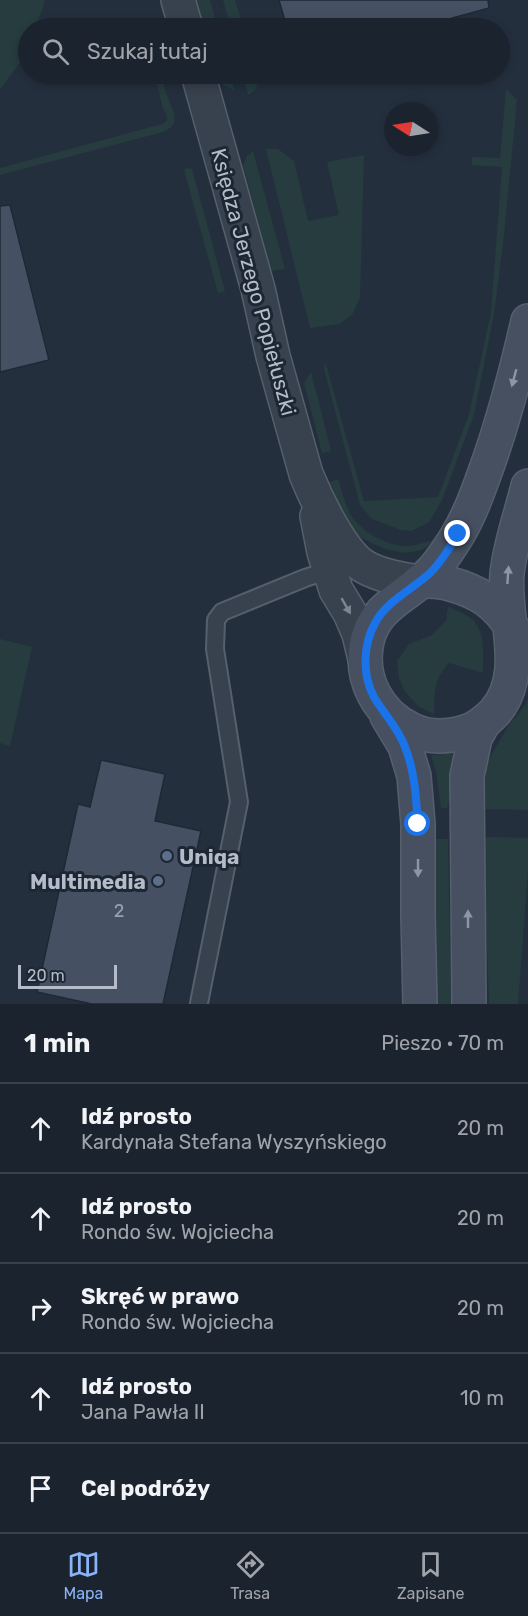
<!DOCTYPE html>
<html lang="pl">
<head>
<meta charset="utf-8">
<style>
	:root { --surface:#1b232e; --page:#282f3a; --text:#f1f3f6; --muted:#a0a4aa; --line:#39404a; --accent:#8ab4f8 }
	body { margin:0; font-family:Rubik,sans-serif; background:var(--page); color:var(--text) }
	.compass { position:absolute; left:384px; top:102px; width:54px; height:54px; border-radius:50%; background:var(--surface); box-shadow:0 3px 9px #0003; rotate:282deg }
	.scale { position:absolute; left:18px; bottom:15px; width:99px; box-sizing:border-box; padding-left:6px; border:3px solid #b4bcc9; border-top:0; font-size:16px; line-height:21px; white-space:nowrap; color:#b4bcc9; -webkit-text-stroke:4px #1d2633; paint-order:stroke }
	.stop { position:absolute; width:18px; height:18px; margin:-14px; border:4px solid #1a73e8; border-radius:50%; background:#fff }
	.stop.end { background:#1a73e8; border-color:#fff; box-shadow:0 2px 6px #0008 }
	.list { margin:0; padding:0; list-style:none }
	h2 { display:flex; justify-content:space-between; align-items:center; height:78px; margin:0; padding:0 24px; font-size:26px }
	h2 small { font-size:20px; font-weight:400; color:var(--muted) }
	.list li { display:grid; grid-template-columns:39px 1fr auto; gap:18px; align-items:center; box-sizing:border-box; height:90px; padding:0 24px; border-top:2px solid var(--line) }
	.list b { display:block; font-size:22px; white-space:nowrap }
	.list p { margin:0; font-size:20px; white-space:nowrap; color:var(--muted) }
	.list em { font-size:20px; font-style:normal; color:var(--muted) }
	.icon { flex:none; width:33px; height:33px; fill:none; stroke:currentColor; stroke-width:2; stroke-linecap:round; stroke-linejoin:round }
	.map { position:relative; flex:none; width:528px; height:1004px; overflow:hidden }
	.search { position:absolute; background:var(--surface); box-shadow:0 3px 9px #0003; left:18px; right:18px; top:18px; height:66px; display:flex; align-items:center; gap:15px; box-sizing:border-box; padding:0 21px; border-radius:33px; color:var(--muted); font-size:22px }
	.sheet { height:528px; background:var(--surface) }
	nav { display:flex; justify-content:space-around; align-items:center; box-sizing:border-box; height:84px; border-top:2px solid var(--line); background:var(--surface); font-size:16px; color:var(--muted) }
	nav a { display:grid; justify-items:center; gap:3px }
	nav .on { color:var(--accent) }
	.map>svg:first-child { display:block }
	.green { fill:#263c3f }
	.building { fill:#455162; stroke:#1f2835; stroke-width:1.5 }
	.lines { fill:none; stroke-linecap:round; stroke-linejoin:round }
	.service-casing { stroke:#565f6c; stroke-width:20 }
	.minor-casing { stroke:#565f6c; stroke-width:36 }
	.secondary-casing { stroke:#565f6c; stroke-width:36 }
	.service { stroke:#38414e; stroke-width:16 }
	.minor { stroke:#38414e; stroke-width:33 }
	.secondary { stroke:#465061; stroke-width:33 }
	.oneway { fill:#8e96a5 }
	.oneway2 { fill:#7c8592 }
	.route { stroke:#1a73e8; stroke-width:8 }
	.service-dot { fill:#5c6f8a; stroke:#1d2633; stroke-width:2 }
	.labels { text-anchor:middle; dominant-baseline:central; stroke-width:6; stroke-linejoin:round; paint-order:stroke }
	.number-label { font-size:18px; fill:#98a1af }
	.street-label { font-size:21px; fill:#b4bcc9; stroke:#1d2633 }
	.poi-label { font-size:21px; font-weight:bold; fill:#b4bcc9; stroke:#1d2633; text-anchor:start }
</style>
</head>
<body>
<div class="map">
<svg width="528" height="1004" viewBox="0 0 528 1004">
	<rect width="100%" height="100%" fill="#242f3e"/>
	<g class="green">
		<polygon points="0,0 45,0 36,28 28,28 28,45 21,61 0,89"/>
		<polygon points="195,0 210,0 218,28 203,28"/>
		<polygon points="223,0 235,0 244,28 231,28"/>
		<path d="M154,74H161C163,80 164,87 166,93C171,107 184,124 163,132L0,175V168L162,124L167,121V116L163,108Z"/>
		<polygon points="215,74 230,74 235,91 222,84"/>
		<polygon points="243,74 257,74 259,80 255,91 248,95"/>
		<polygon points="506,89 517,100 504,235 494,314 474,415 442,500 429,522 411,531 401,530 372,519 360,505 324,369 325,361 364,501 438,497 469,414 491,312 502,167 472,165 472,157 500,158"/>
		<polygon points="266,149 278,149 294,161 308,221 339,215 327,162 364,155 360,298 352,315 339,324 310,328"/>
		<polygon points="253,151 285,269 271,271 243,165 247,156"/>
		<polygon points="186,168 192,169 225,291 218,293 184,170"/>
		<polygon points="311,372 331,451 322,453 304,383"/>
		<path d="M338,479C342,491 345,505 351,515C361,532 389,547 408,546C418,545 427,542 436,539L422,550L405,553L385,549L357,536L343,519L327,483Z"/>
		<path d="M449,607C456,611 469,615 474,621C486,635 483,657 483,673L449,663C433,681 435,691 434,714L419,707L405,692L399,678L397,661L409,644L432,635L447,620V611Z"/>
		<polygon points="0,639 32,647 10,746 0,743"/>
		<polygon points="528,698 528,810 482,809 487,762 509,725 526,704"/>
		<polygon points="454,753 450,797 447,808 441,808 436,772 431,755"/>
		<polygon points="483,837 528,838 528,871 518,1004 489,1004 489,1002"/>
		<polygon points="435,839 448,839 451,1004 437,1004"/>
	</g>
	<g class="building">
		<polygon points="279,0 488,0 489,8 416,28 287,28"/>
		<polygon points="10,205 49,360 0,372 0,206"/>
		<polygon points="101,760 165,774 155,821 201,831 163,1004 92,1004 37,992 78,804 90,807"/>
	</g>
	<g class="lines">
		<g class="service-casing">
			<polyline id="service" points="199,1003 239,802 215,649 216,620 222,612 305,578 330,570"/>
		</g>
		<g class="minor-casing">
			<g id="minor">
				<polyline points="178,0 186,28"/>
				<path d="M198,74L258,289L273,356L306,474C316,499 342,554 365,567C381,576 401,579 419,582"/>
				<polyline points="317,516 324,552 336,590 350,613 359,634 365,659"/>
			</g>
		</g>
		<g class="secondary-casing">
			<g id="secondary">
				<path d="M528,321C517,369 505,415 489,461C480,486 471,513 457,536C449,549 441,562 430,573C408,596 375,605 367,641C359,679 378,714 412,730C429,738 448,737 465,732C477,729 486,721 495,712C528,673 503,621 507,574C510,544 521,515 528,486"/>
				<path d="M419,582C429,580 438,581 447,583C481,592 496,603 515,632"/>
				<polyline points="387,716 405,746 414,776 418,824 418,915 420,1004"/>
				<polyline points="469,1004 467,776 475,738 484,722"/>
			</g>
		</g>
		<use href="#service" class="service"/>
		<use href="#minor" class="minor"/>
		<use href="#secondary" class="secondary"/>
	</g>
	<defs><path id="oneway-solid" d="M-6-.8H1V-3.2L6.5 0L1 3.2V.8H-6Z" transform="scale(1.5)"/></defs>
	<g class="oneway">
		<use href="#oneway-solid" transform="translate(514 378) rotate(105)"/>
		<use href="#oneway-solid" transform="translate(508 575) rotate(-86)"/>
		<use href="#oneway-solid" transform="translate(418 868) rotate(90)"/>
		<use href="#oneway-solid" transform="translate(468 919) rotate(-90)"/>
	</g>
	<use class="oneway2" href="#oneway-solid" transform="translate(346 606) rotate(60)"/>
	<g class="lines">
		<path class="route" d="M418,824C416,798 415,772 405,747C399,729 384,714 374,697C362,675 363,645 375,623C387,601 411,590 429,574C441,563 450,547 458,534"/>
	</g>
	<g class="service-dot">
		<circle cx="167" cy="856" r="6"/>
		<circle cx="158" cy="881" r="6"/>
	</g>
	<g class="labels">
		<g class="number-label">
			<text x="119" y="911">2</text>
		</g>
		<g class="street-label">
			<text transform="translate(254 282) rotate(75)">Księdza Jerzego Popiełuszki</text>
		</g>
		<g class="poi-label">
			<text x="179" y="856">Uniqa</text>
			<text x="146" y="881" text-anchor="end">Multimedia</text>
		</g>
	</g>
</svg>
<svg class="compass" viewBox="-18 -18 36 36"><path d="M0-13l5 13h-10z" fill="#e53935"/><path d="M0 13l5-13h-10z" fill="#a0a4aa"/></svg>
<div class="scale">20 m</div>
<div class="stop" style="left:418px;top:824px"></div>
<div class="stop end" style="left:458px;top:534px"></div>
<div class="search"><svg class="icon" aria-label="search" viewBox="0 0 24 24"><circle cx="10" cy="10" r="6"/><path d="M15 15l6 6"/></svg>Szukaj tutaj</div>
</div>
<section class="sheet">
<h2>1 min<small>Pieszo · 70 m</small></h2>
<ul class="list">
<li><svg class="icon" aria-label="ahead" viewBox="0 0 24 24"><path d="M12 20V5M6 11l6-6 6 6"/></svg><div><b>Idź prosto</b><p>Kardynała Stefana Wyszyńskiego</p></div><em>20 m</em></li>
<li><svg class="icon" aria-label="ahead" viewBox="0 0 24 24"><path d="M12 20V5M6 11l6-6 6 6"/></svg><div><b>Idź prosto</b><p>Rondo św. Wojciecha</p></div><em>20 m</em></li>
<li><svg class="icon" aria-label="right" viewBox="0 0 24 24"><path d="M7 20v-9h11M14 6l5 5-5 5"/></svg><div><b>Skręć w prawo</b><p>Rondo św. Wojciecha</p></div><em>20 m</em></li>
<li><svg class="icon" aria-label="ahead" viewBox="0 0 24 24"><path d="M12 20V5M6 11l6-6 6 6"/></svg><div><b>Idź prosto</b><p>Jana Pawła II</p></div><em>10 m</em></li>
<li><svg class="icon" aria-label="arrive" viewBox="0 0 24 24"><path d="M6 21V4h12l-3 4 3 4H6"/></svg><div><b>Cel podróży</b></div></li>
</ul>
</section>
<nav>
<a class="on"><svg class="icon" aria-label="map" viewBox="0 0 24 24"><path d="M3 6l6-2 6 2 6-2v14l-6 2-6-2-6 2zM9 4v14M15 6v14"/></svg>Mapa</a>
<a><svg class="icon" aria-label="directions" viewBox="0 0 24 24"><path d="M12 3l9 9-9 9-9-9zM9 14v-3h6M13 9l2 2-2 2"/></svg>Trasa</a>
<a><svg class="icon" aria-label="saved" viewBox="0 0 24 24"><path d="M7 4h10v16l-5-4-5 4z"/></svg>Zapisane</a>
</nav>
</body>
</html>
